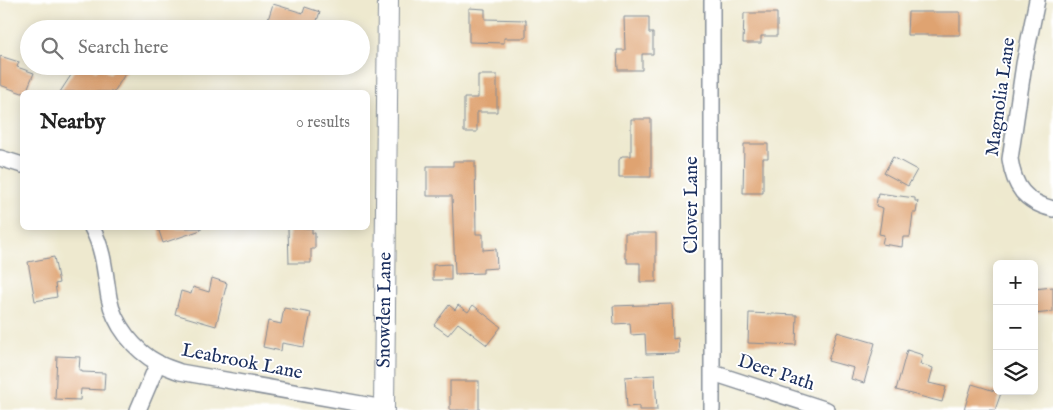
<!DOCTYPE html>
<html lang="en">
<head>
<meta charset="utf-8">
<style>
	:root { --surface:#fff; --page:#f2f2f2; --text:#222; --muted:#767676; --line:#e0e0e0 }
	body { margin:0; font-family:"IM FELL English",serif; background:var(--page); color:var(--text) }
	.controls { position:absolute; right:15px; bottom:15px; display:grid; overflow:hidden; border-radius:8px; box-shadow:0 2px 12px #0003 }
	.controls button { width:45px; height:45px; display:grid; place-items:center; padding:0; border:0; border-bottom:1px solid var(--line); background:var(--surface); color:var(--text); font:25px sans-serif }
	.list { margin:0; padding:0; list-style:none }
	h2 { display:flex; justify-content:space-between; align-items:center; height:65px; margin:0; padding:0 20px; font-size:21px }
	h2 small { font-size:16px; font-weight:400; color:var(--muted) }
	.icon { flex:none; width:28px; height:28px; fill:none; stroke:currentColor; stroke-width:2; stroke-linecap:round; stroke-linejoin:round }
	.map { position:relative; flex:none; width:1053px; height:410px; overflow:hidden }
	.search { position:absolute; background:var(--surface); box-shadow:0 2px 12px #0003; left:20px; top:20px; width:350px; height:55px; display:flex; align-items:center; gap:12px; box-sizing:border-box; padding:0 18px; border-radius:28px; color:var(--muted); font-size:19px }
	.panel { position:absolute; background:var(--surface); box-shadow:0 2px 12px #0003; left:20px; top:90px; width:350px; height:140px; border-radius:8px }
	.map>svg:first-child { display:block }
	.building { fill:#dfa371 }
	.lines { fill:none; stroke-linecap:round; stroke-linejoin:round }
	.minor-casing { stroke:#848c96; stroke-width:18 }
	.tertiary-casing { stroke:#848c96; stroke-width:22 }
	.minor { stroke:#fff; stroke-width:15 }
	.tertiary { stroke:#fff; stroke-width:20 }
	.labels { text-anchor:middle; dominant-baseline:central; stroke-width:4; stroke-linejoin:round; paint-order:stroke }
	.street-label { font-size:19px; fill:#1b2f5e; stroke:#fff }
</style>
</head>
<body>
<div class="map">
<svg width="1053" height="410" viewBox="0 0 1053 410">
	<rect width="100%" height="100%" fill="#fff"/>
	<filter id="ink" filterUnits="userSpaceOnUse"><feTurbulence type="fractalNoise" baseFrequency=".02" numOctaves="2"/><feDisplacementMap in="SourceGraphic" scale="10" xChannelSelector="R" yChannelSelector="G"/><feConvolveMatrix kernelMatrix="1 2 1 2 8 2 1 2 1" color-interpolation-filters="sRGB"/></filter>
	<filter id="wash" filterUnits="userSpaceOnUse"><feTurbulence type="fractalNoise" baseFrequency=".0096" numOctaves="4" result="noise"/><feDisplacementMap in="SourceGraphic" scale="20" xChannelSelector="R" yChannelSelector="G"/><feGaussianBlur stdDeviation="1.12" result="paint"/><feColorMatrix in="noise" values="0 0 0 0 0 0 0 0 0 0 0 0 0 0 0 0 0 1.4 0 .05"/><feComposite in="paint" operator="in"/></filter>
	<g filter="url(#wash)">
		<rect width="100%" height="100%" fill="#eee9cf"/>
		<g id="blocks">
			<g class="building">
				<polygon points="273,4 303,13 305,7 320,12 314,29 265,29"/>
				<polygon points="469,8 485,9 485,19 526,20 526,38 504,38 504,43 469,42"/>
				<polygon points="908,12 960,12 960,35 907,35"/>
				<polygon points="744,13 777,13 777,36 761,36 761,43 743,43"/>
				<polygon points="624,17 649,17 649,33 653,33 653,54 642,54 642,70 618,70 617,50 625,50"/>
				<polygon points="0,56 19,62 17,67 34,73 26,92 22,93 0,85"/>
				<polygon points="77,66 89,66 96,71 99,67 110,74 115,66 130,66 114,92 60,92"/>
				<polygon points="478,75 497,75 497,112 477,112 477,132 464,132 464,98 478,98"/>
				<polygon points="631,119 651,119 651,177 619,177 619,160 622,156 631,156"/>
				<polygon points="744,144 768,144 768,158 763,158 763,193 743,193"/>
				<polygon points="893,157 917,170 908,186 884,173"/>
				<polygon points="453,161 475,161 476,234 483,234 483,250 496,249 497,268 483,269 483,273 455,274 452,196 427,196 427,166 453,166"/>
				<polygon points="878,193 915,198 915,201 918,201 916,213 913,213 910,237 903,237 902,247 882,244 884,235 879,234 883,208 876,206"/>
				<polygon points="158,228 201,228 201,230 163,243"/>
				<polygon points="288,228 312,228 312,233 315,233 315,249 311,249 311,263 289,263"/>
				<polygon points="625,233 656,233 656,282 640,282 640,263 627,263 627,258 625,258"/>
				<polygon points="54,257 59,283 55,284 57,297 35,301 28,262"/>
				<polygon points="451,264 451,280 433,280 433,265"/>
				<polygon points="212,278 227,283 216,326 175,314 181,291 191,294 193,287 209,292"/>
				<polygon points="1053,287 1053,312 1034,314 1034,289"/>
				<polygon points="672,304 673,339 678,338 679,353 646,354 645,334 631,335 630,323 614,324 613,306"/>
				<polygon points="449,305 455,310 458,305 468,312 473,305 501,327 487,345 458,323 448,335 434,325"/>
				<polygon points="284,308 311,313 304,347 282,343 281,351 263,347 268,321 281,324"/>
				<polygon points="749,313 797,315 796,345 748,343"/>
				<polygon points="837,332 875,343 864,383 851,379 854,368 828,361"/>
				<polygon points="907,350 923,355 920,364 933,368 929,383 946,387 942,402 896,390"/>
				<polygon points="57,356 80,357 79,370 82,370 82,372 105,373 104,390 81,389 80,400 55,399"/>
				<polygon points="655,375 657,410 639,410 639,406 627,407 625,377"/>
				<rect x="450" y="381" width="29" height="29"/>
				<polygon points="972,384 1001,393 995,410 964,410"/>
			</g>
		</g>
	</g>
	<g filter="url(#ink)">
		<use href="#blocks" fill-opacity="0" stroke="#848c96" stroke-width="1"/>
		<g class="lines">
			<g class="minor-casing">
				<g id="minor">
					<polyline points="712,0 712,410"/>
					<path d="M1037,0L1024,64L1010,159C1014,187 1025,202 1053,209"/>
					<polyline points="0,158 22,165"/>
					<path d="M92,228C104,250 105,274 109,298C114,325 135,351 158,363C165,367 173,369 180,372L384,408"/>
					<polyline points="713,373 827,410"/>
					<polyline points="138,410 158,363"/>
				</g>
			</g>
			<g class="tertiary-casing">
				<g id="tertiary">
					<path id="s1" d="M384,410L388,0"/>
				</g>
			</g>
			<use href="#minor" class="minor"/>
			<use href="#tertiary" class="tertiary"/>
		</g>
	</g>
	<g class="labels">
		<g class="street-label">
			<text transform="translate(1001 97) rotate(-82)">Magnolia Lane</text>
			<text transform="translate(692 205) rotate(-90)">Clover Lane</text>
			<text stroke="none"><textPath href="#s1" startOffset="100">Snowden Lane</textPath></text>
			<text transform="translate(242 362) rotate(11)">Leabrook Lane</text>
			<text transform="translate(776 373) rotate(18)">Deer Path</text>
		</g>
	</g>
</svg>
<div class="controls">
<button>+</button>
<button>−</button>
<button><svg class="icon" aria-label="layers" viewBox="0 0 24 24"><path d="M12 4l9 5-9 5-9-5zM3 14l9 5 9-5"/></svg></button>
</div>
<div class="search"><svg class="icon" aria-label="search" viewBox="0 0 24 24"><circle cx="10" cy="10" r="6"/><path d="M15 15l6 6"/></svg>Search here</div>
<section class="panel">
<h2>Nearby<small>0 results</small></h2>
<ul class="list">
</ul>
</section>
</div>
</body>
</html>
